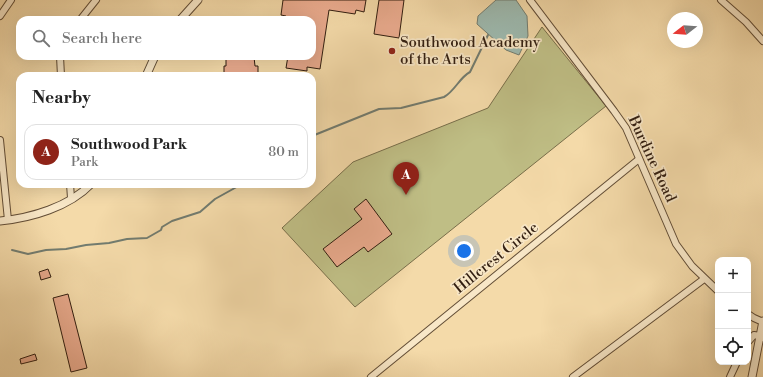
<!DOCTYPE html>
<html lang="en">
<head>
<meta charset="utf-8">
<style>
	:root { --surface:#fff; --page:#f2f2f2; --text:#222; --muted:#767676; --line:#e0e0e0; --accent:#8f2418 }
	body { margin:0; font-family:"Libre Bodoni",serif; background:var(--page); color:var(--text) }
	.controls { position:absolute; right:12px; bottom:12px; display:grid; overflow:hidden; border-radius:8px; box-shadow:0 4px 16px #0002 }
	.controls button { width:36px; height:36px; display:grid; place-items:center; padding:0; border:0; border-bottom:1px solid var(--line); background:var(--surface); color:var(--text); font:20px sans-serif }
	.compass { position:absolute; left:667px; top:12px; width:36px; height:36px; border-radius:50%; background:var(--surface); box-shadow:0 4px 16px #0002; rotate:253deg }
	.you { position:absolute; left:464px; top:251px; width:14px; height:14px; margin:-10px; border:3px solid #fff; border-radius:50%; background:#1a73e8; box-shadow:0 0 0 6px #1a73e833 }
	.badge { display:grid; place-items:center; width:26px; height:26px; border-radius:50%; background:var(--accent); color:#fff; font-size:13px; font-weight:700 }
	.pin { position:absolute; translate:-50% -33px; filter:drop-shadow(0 1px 2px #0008) }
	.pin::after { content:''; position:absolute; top:21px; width:14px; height:12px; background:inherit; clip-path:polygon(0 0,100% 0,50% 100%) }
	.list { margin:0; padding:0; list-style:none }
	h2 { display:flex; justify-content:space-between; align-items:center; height:52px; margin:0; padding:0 16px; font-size:17px }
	h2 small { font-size:13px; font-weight:400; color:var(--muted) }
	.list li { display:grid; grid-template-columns:26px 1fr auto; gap:12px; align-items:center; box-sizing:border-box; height:56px; margin:0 8px 8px; padding:0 8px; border:1px solid var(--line); border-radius:12px }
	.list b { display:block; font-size:15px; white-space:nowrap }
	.list p { margin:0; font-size:13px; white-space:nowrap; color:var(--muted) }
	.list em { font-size:13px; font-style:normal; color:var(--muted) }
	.icon { flex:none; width:22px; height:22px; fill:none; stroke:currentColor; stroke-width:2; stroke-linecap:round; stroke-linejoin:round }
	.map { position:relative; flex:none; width:763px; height:377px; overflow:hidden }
	.search { position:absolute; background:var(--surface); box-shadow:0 4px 16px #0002; left:16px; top:16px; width:300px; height:44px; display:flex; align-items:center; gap:10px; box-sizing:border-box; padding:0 14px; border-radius:12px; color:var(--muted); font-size:15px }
	.panel { position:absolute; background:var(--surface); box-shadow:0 4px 16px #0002; left:16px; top:72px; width:300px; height:116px; border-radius:12px }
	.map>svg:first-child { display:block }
	.green { fill:#bfbe85; stroke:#786e4a }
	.water { fill:#9dbab0; stroke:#727c70 }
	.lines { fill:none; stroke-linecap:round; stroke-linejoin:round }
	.stream { stroke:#727c70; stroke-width:2 }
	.building { fill:#e9aa8d; stroke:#321e10 }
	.minor-casing { stroke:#624d36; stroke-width:8 }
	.tertiary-casing { stroke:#624d36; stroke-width:9 }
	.minor { stroke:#f8e7c7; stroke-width:6 }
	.tertiary { stroke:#f8e7c7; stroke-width:7 }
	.poi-dot { fill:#8f2418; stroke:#f8e7c7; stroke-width:1.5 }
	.labels { text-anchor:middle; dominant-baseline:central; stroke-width:3.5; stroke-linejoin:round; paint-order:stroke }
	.poi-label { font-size:15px; fill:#321e10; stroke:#f8e7c7; text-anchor:start }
	.street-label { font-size:15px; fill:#321e10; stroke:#f8e7c7 }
</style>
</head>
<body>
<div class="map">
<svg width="763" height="377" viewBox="0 0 763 377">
	<rect width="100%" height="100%" fill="#f4daa9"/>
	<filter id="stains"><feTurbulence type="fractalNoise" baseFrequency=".005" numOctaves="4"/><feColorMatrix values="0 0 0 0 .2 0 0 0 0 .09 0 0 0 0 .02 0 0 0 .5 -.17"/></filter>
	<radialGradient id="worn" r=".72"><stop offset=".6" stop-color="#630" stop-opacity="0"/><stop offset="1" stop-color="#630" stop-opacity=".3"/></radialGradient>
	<polygon class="green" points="542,27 606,106 355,307 282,228 353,162 488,108"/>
	<polygon class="water" points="496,0 516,0 527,16 528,36 519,55 506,50 477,24 478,16"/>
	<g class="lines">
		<g class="stream">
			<path d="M312,136L379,109L401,108L444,97C455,91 459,78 470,72L488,35"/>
			<polyline points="12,250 28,254 46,250 66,249 86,245 109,243 127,239 147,238 161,230 162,227 172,221 200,212 215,199 242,184"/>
		</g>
	</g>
	<g class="building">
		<polygon points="283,0 366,0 364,12 356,10 355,14 329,10 320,69 307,67 307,71 286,68 288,56 312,56 312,20 286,20 286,16 281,15"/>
		<polygon points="379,0 404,0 399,38 374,34"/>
		<polygon points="237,56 254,57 255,66 258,66 258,76 224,76 224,66 226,66 226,57 237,57"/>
		<polygon points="366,199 392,234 368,252 364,247 337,267 323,249 362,219 354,209"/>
		<polygon points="48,269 51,277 41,280 39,272"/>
		<polygon points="68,294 87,368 71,372 53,298"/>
		<polygon points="35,354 37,360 21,364 20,359"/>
	</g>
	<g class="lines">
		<g class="minor-casing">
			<g id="minor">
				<polyline points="530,0 614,111 626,128 676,244 692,266 718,291"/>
				<polyline points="721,0 746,22 763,41"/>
				<polyline points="0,16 11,0"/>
				<polyline points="80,20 96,0"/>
				<polyline points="60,56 61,76"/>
				<polyline points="0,140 8,220"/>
				<polyline points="70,184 71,198"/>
				<polyline points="748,314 754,318 763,322"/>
				<polyline points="748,342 754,335 760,336 763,338"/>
				<polyline points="371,377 639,159"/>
				<polyline points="573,377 704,279"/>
				<polyline points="730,377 737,362"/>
			</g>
		</g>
		<g class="tertiary-casing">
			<g id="tertiary">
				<polyline points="180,20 198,0"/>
				<polyline points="146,76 155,56"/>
				<path d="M0,221C31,218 69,207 91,184"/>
				<polyline points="752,377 763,321"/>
			</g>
		</g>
		<use href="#minor" class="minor"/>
		<use href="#tertiary" class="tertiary"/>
	</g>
	<circle class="poi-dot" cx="392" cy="51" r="4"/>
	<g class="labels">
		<g class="poi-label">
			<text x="400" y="42">Southwood Academy<tspan x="400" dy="17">of the Arts</tspan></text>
		</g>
		<g class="street-label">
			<text transform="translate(652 159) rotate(65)">Burdine Road</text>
			<text transform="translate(496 258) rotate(-39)">Hillcrest Circle</text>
		</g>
	</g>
	<rect width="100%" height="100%" filter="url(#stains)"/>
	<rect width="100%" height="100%" fill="url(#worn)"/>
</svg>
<div class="controls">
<button>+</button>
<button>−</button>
<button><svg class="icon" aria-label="locate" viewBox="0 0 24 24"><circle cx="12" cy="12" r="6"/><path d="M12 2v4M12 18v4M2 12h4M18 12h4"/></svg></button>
</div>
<svg class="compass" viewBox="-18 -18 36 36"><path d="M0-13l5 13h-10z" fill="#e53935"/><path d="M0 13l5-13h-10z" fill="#767676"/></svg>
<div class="you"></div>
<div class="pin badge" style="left:406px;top:195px">A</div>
<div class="search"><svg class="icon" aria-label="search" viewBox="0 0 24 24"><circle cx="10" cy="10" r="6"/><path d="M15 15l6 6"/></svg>Search here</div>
<section class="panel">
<h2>Nearby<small></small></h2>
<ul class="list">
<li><span class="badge">A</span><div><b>Southwood Park</b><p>Park</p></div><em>80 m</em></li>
</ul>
</section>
</div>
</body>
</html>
